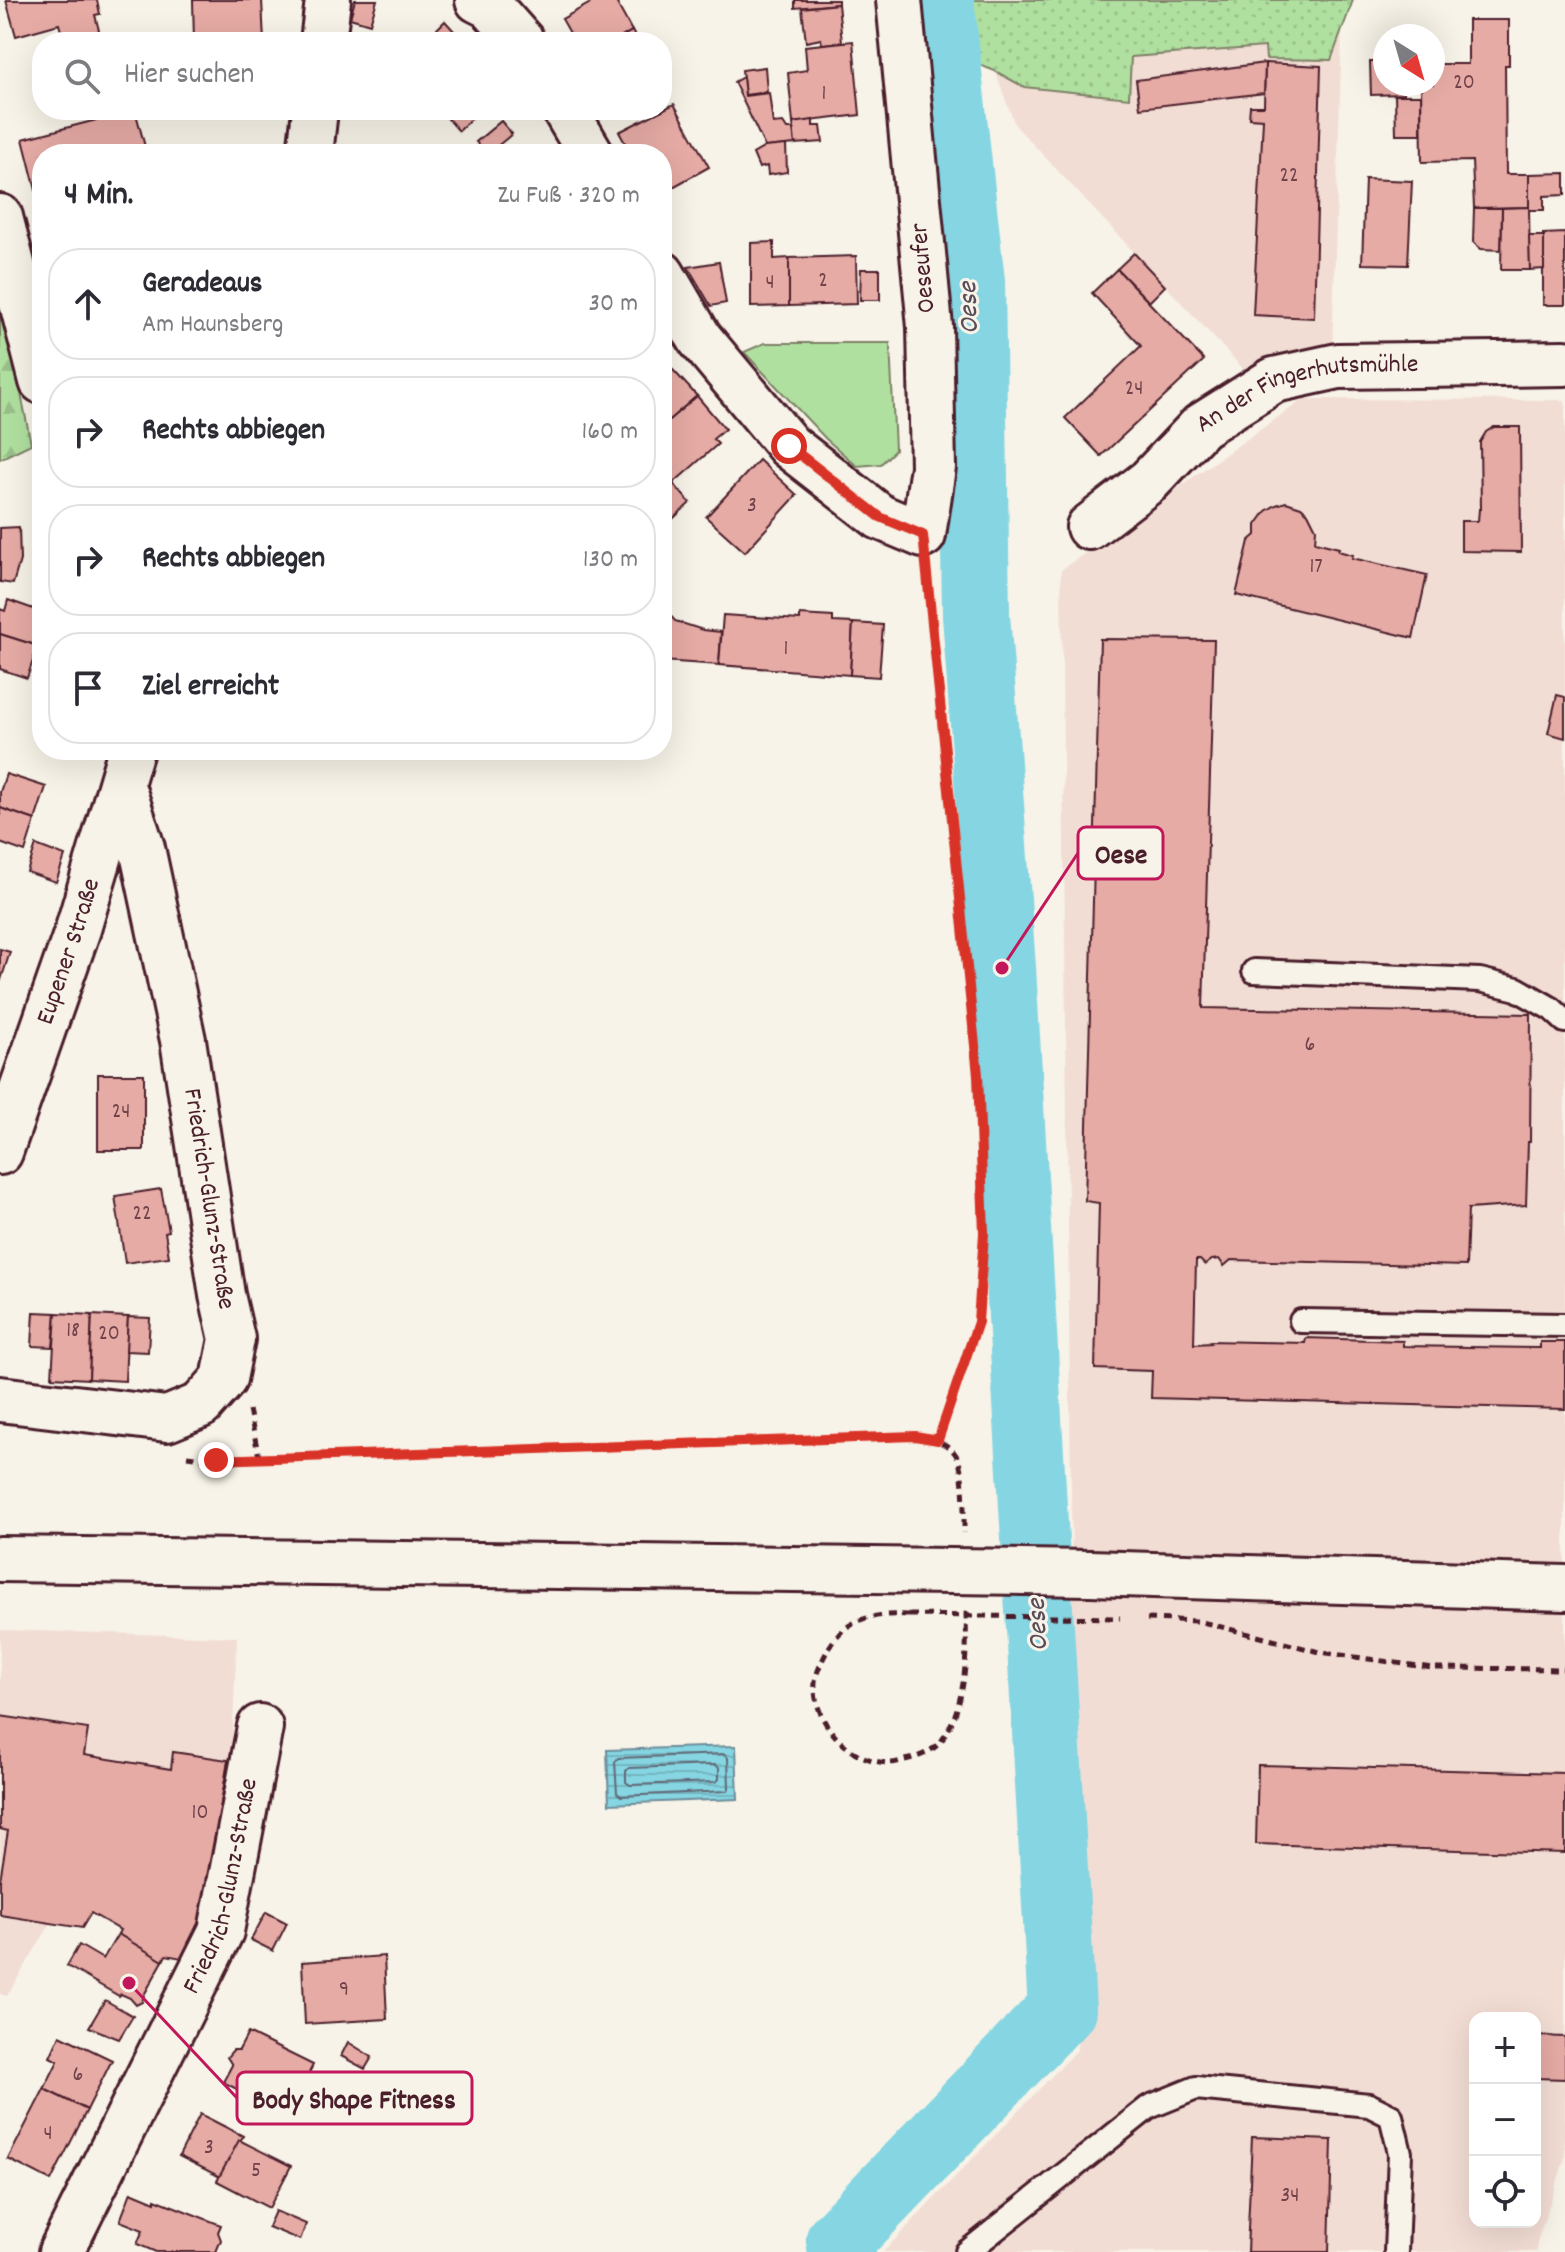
<!DOCTYPE html>
<html lang="de">
<head>
<meta charset="utf-8">
<style>
	:root { --surface:#fff; --page:#f2f2f3; --text:#2b2b33; --muted:#7c7c81; --line:#e1e1e2 }
	body { margin:0; font-family:Dekko,sans-serif; background:var(--page); color:var(--text) }
	.controls { position:absolute; right:24px; bottom:24px; display:grid; overflow:hidden; border-radius:16px; box-shadow:0 8px 32px #0002 }
	.controls button { width:72px; height:72px; display:grid; place-items:center; padding:0; border:0; border-bottom:2px solid var(--line); background:var(--surface); color:var(--text); font:40px sans-serif }
	.compass { position:absolute; left:1373px; top:24px; width:72px; height:72px; border-radius:50%; background:var(--surface); box-shadow:0 8px 32px #0002; rotate:143deg }
	.stop { position:absolute; width:24px; height:24px; margin:-18px; border:6px solid #d93025; border-radius:50%; background:#fff }
	.stop.end { background:#d93025; border-color:#fff; box-shadow:0 2px 8px #0008 }
	.list { margin:0; padding:0; list-style:none }
	h2 { display:flex; justify-content:space-between; align-items:center; height:104px; margin:0; padding:0 32px; font-size:34px }
	h2 small { font-size:26px; font-weight:400; color:var(--muted) }
	.list li { display:grid; grid-template-columns:52px 1fr auto; gap:24px; align-items:center; box-sizing:border-box; height:112px; margin:0 16px 16px; padding:0 16px; border:2px solid var(--line); border-radius:32px }
	.list b { display:block; font-size:30px; white-space:nowrap }
	.list p { margin:0; font-size:26px; white-space:nowrap; color:var(--muted) }
	.list em { font-size:26px; font-style:normal; color:var(--muted) }
	.icon { flex:none; width:44px; height:44px; fill:none; stroke:currentColor; stroke-width:2; stroke-linecap:round; stroke-linejoin:round }
	.map { position:relative; flex:none; width:1565px; height:2252px; overflow:hidden }
	.search { position:absolute; background:var(--surface); box-shadow:0 8px 32px #0002; left:32px; top:32px; width:640px; height:88px; display:flex; align-items:center; gap:20px; box-sizing:border-box; padding:0 28px; border-radius:32px; color:var(--muted); font-size:30px }
	.panel { position:absolute; background:var(--surface); box-shadow:0 8px 32px #0002; left:32px; top:144px; width:640px; height:616px; border-radius:32px }
	.map>svg:first-child { display:block }
	.built { fill:#f2ddd4; fill-rule:evenodd }
	.grass { fill:url(#grass-dots); stroke:#7d8066; stroke-width:2 }
	.forest { fill:url(#forest-firs); stroke:#7d8066; stroke-width:2 }
	.park { fill:#b0e0a0; stroke:#7d8066; stroke-width:2 }
	.water { fill:url(#water-rules); stroke:#6d8c99; stroke-width:2 }
	.lines { fill:none; stroke-linecap:round; stroke-linejoin:round }
	.shore { stroke:#626874; stroke-width:2 }
	.river { stroke:#85d5e2; stroke-width:68 }
	.building { fill:#e6aba5; stroke:#4a1f2b; stroke-width:2 }
	.service-casing { stroke:#4a1f2b; stroke-width:28 }
	.minor-casing { stroke:#4a1f2b; stroke-width:50 }
	.primary-casing { stroke:#4a1f2b; stroke-width:50 }
	.path { stroke:#4a1f2b; stroke-width:5; stroke-dasharray:8 6; stroke-linecap:butt }
	.service { stroke:#f7f3e8; stroke-width:22 }
	.minor { stroke:#f7f3e8; stroke-width:44 }
	.primary { stroke:#f7f3e8; stroke-width:44 }
	.primary-bridge-casing { stroke:#4a1f2b; stroke-width:50; stroke-linecap:butt }
	.path-bridge { stroke:#4a1f2b; stroke-width:5; stroke-dasharray:8 6; stroke-linecap:butt }
	.primary-bridge { stroke:#f7f3e8; stroke-width:44 }
	.route { stroke:#d93025; stroke-width:10 }
	.labels { text-anchor:middle; dominant-baseline:central; stroke-width:6; stroke-linejoin:round; paint-order:stroke }
	.number-label { font-size:22px; fill:#71424a }
	.street-label { font-size:26px; fill:#4a1f2b; stroke:#f7f3e8 }
	.water-label { font-size:28px; font-style:italic; fill:#594c59; stroke:#f7f3e8 }
	.leader { fill:none; stroke:#c2185b; stroke-width:3 }
	.callout-dot { fill:#c2185b; stroke:#f7f3e8; stroke-width:3 }
	.callout { fill:#f7f3e8; stroke:#c2185b; stroke-width:3 }
	.callout-label { font-size:28px; text-anchor:middle; font-weight:bold; fill:#4a1f2b }
</style>
</head>
<body>
<div class="map">
<svg width="1565" height="2252" viewBox="0 0 1565 2252">
	<defs>
		<pattern id="grass-dots" width="8" height="8" patternUnits="userSpaceOnUse" patternTransform="scale(2)"><rect width="8" height="8" fill="#b0e0a0"/><path d="M2 2h.1M6 6h.1" fill="none" stroke="#99c08a" stroke-width="1.8" stroke-linecap="round"/></pattern>
		<pattern id="forest-firs" width="22" height="20" patternUnits="userSpaceOnUse" patternTransform="scale(2)"><rect width="22" height="20" fill="#b0e0a0"/><path d="M5 1l3.5 6h-7zM16 11l3.5 6h-7z" fill="#99c08a"/></pattern>
		<pattern id="water-rules" width="6" height="5" patternUnits="userSpaceOnUse" patternTransform="scale(2)"><rect width="6" height="5" fill="#85d5e2"/><path d="M0 2.5h6" fill="none" stroke="#74b6c2"/></pattern>
	</defs>
	<rect width="100%" height="100%" fill="#f7f3e8"/>
	<filter id="ink" filterUnits="userSpaceOnUse"><feTurbulence type="fractalNoise" baseFrequency=".0125" numOctaves="2"/><feDisplacementMap in="SourceGraphic" scale="16" xChannelSelector="R" yChannelSelector="G"/><feConvolveMatrix kernelMatrix="1 2 1 2 8 2 1 2 1" color-interpolation-filters="sRGB"/></filter>
	<g filter="url(#ink)">
		<g class="built">
			<polygon points="1342,31 1332,352 1248,374 1015,125 995,71 1024,87 1128,98 1130,57 1265,47 1266,58 1331,60"/>
			<path d="M1304,399L1565,400V2158L1537,2242V2252H883L1077,2050L1061,570ZM1475,2018H1535V2222H1475Z"/>
			<polygon points="0,1630 237,1637 231,1771 193,1960 166,1956 163,1961 118,1934 120,1930 91,1914 82,1928 51,1923 7,1996 0,1994"/>
		</g>
		<polygon class="grass" points="968,0 1353,0 1331,60 1266,59 1265,47 1131,57 1129,98 1024,87 995,71 972,62"/>
		<polygon class="forest" points="0,298 9,333 31,444 0,459"/>
		<polygon class="park" points="765,343 890,343 895,450 881,464 857,466 826,439 744,352"/>
		<polygon class="water" points="736,1746 738,1799 609,1804 607,1750"/>
		<g class="lines">
			<g class="shore">
				<polygon points="725,1754 728,1758 729,1788 727,1791 621,1796 617,1793 615,1762 618,1758"/>
				<polygon points="715,1765 719,1768 719,1779 716,1782 630,1785 626,1782 626,1771 629,1768"/>
			</g>
			<polyline class="river" points="842,2252 840,2240 1062,2009 1002,968 976,615 971,282 940,0"/>
		</g>
		<g class="building">
			<polygon points="6,0 97,0 100,14 95,15 102,42 64,42 59,24 16,36"/>
			<polygon points="193,0 262,0 264,42 194,42"/>
			<polygon points="355,0 377,0 370,24 350,18"/>
			<polygon points="596,0 615,0 632,31 613,42 575,42 562,19"/>
			<polygon points="795,0 838,0 838,4 795,8"/>
			<polygon points="838,4 842,42 822,44 821,39 806,42 802,8"/>
			<polygon points="1468,20 1509,20 1509,65 1505,65 1506,174 1529,174 1529,207 1474,208 1472,161 1422,162 1421,84 1433,84 1433,64 1468,64"/>
			<polygon points="445,21 464,42 424,42"/>
			<polygon points="632,31 638,42 613,42"/>
			<polygon points="853,41 860,115 793,123 788,73 807,70 805,46"/>
			<polygon points="1370,62 1385,62 1385,84 1404,84 1404,94 1371,95"/>
			<polygon points="1265,63 1321,66 1314,318 1253,315 1263,119 1249,118 1250,106 1264,106"/>
			<polygon points="1265,63 1264,93 1140,108 1136,80"/>
			<polygon points="765,67 767,92 745,95 742,70"/>
			<polygon points="743,77 745,96 769,93 773,124 783,123 787,129 793,129 795,144 765,147 734,82"/>
			<polygon points="1395,95 1421,95 1421,134 1396,134"/>
			<polygon points="674,104 709,167 662,193 662,154 631,154 619,132"/>
			<polygon points="135,110 147,154 42,154 42,214 23,139"/>
			<polygon points="440,110 480,110 459,131"/>
			<polygon points="813,120 813,126 821,126 823,142 795,144 793,123"/>
			<polygon points="501,121 512,134 488,154 486,154 476,142"/>
			<polygon points="786,145 787,172 768,175 767,166 759,168 753,154 765,147"/>
			<polygon points="237,146 239,154 206,154"/>
			<polygon points="1565,173 1565,195 1544,196 1544,210 1529,210 1529,174"/>
			<polygon points="1365,179 1412,181 1408,265 1362,264"/>
			<polygon points="1529,207 1530,270 1501,270 1502,208"/>
			<polygon points="1474,208 1502,208 1501,250 1481,249 1473,242"/>
			<polygon points="1565,233 1565,305 1543,305 1543,234"/>
			<polygon points="1529,236 1544,236 1544,269 1530,270"/>
			<polygon points="774,242 774,259 789,258 789,306 751,307 751,243"/>
			<polygon points="1134,253 1165,286 1149,302 1117,269"/>
			<polygon points="856,256 857,304 789,306 789,258"/>
			<polygon points="719,262 726,303 711,306 688,267"/>
			<polygon points="861,269 880,269 880,300 860,300"/>
			<polygon points="1117,269 1204,360 1101,456 1065,418 1141,346 1092,293"/>
			<polygon points="662,358 697,396 662,426"/>
			<polygon points="697,396 725,429 713,439 718,444 662,493 662,426"/>
			<polygon points="1494,427 1520,427 1521,552 1461,551 1461,521 1478,521 1479,509 1481,509 1480,442 1486,432"/>
			<polygon points="759,460 797,495 745,552 706,517"/>
			<polygon points="673,483 690,503 662,529 662,493"/>
			<polygon points="1286,502 1301,507 1308,513 1316,529 1315,542 1339,548 1338,551 1353,555 1352,558 1427,575 1413,638 1236,595 1249,541 1256,535 1256,525 1266,511 1276,505"/>
			<polygon points="19,527 20,560 13,584 0,582 0,528"/>
			<polygon points="8,600 42,612 42,633 38,646 0,634 0,609 5,611"/>
			<polygon points="662,606 675,621 703,630 721,632 719,665 662,661"/>
			<polygon points="723,615 800,620 800,615 833,617 833,622 853,623 850,675 719,665"/>
			<polygon points="853,623 883,625 879,677 850,675"/>
			<polygon points="0,634 38,646 27,678 0,669"/>
			<polygon points="1100,639 1214,640 1203,1008 1531,1014 1530,1142 1528,1142 1526,1205 1468,1209 1466,1266 1231,1260 1224,1266 1219,1259 1212,1260 1205,1265 1200,1260 1196,1260 1194,1344 1211,1343 1210,1341 1305,1343 1306,1338 1403,1341 1403,1346 1540,1348 1540,1342 1565,1342 1565,1409 1151,1398 1152,1371 1095,1369 1099,1203 1085,1201"/>
			<polygon points="1557,695 1565,697 1565,738 1548,733"/>
			<polygon points="6,774 46,787 35,820 0,808 0,792"/>
			<polygon points="0,808 35,820 25,852 0,843"/>
			<polygon points="36,845 65,856 56,882 27,872"/>
			<polygon points="0,949 10,952 0,983"/>
			<rect x="98" y="1074" width="46" height="76"/>
			<polygon points="161,1189 169,1231 165,1232 169,1257 125,1263 115,1196"/>
			<polygon points="34,1312 56,1313 53,1347 32,1346"/>
			<polygon points="56,1313 92,1315 89,1379 52,1377"/>
			<polygon points="92,1315 128,1317 125,1381 89,1379"/>
			<polygon points="128,1317 150,1318 148,1352 126,1351"/>
			<polygon points="0,1716 88,1729 84,1755 171,1769 173,1752 228,1760 197,1953 193,1960 166,1955 163,1961 118,1934 120,1930 91,1913 82,1928 0,1915 0,1880 8,1831 0,1829"/>
			<polygon points="1258,1765 1565,1773 1565,1853 1256,1844"/>
			<polygon points="266,1912 287,1923 273,1951 251,1940"/>
			<polygon points="118,1934 163,1961 144,1995 142,2002 136,2005 130,1998 121,1994 119,1996 67,1966 79,1945 103,1959"/>
			<polygon points="384,1956 387,2019 305,2024 302,1962"/>
			<polygon points="105,2000 133,2016 119,2039 89,2027"/>
			<polygon points="248,2033 313,2065 288,2115 223,2082 232,2065 227,2057 233,2050 239,2050"/>
			<polygon points="60,2035 112,2060 87,2110 44,2089 58,2061 50,2057"/>
			<polygon points="1535,2036 1565,2037 1565,2079 1535,2078"/>
			<polygon points="348,2042 372,2057 365,2069 341,2056"/>
			<polygon points="44,2089 87,2110 51,2181 8,2159"/>
			<polygon points="200,2114 243,2136 220,2177 179,2156"/>
			<polygon points="1252,2137 1332,2140 1329,2252 1247,2252"/>
			<polygon points="239,2140 291,2166 269,2208 217,2181"/>
			<polygon points="131,2192 155,2202 155,2199 221,2225 218,2232 221,2240 216,2252 156,2252 137,2244 143,2230 120,2221"/>
			<polygon points="275,2211 306,2224 300,2240 268,2227"/>
		</g>
		<g class="lines">
			<g class="service-casing">
				<g id="service">
					<polyline points="1254,971 1480,980 1517,989 1552,1009 1565,1021"/>
					<polyline points="1301,1321 1565,1325"/>
					<polyline points="967,2252 1149,2107 1196,2088 1369,2105 1391,2116 1400,2153 1396,2252"/>
				</g>
			</g>
			<g class="minor-casing">
				<g id="minor">
					<polyline points="478,0 490,6 522,42"/>
					<polyline points="323,42 328,0"/>
					<polyline points="565,110 591,154"/>
					<polyline points="310,154 315,110"/>
					<polyline points="0,217 42,381"/>
					<polyline points="662,274 700,339 789,446 880,517 923,535 933,467 930,327 899,0"/>
					<path id="s1" d="M1089,527L1149,481L1201,426L1274,380L1338,366L1565,363"/>
					<path id="s2" d="M0,1152L78,929L131,750"/>
					<polyline points="0,1399 167,1419 201,1405 224,1379 232,1339 222,1295 183,1040 142,848 122,786"/>
					<path id="s3" d="M61,2252L221,1931L260,1727"/>
				</g>
			</g>
			<g class="primary-casing">
				<g id="primary">
					<polyline points="0,1559 952,1571"/>
					<polyline points="1090,1573 1565,1588"/>
				</g>
			</g>
			<g class="path">
				<polyline points="927,575 978,1075 984,1233 978,1322 938,1440"/>
				<polyline points="249,1410 259,1457"/>
				<path d="M187,1456L216,1460L915,1436C930,1439 947,1441 956,1455C965,1469 964,1516 964,1533"/>
				<path d="M909,1615C873,1614 845,1616 826,1653C822,1661 816,1673 815,1682C812,1722 850,1763 891,1763C897,1763 903,1760 909,1759C922,1756 937,1749 944,1737C967,1701 967,1652 966,1611"/>
				<polyline points="1147,1619 1198,1621 1320,1652 1432,1668 1565,1669"/>
			</g>
			<use href="#service" class="service"/>
			<use href="#minor" class="minor"/>
			<use href="#primary" class="primary"/>
			<g class="primary-bridge-casing">
				<polyline id="primary-bridge" points="952,1571 1090,1573"/>
			</g>
			<polyline class="path-bridge" points="909,1615 1120,1618"/>
			<use href="#primary-bridge" class="primary-bridge"/>
		</g>
	</g>
	<g class="lines" filter="url(#ink)">
		<polyline class="route" points="216,1460 915,1436 938,1440 978,1322 984,1233 978,1075 923,535 880,517 789,446"/>
	</g>
	<g class="labels">
		<g class="number-label">
			<text x="1464" y="83">20</text>
			<text x="824" y="94">1</text>
			<text x="1289" y="176">22</text>
			<text x="823" y="281">2</text>
			<text x="770" y="283">4</text>
			<text x="1134" y="389">24</text>
			<text x="752" y="506">3</text>
			<text x="1316" y="567">17</text>
			<text x="786" y="649">1</text>
			<text x="1310" y="1045">6</text>
			<text x="121" y="1112">24</text>
			<text x="142" y="1214">22</text>
			<text x="73" y="1331">18</text>
			<text x="109" y="1334">20</text>
			<text x="200" y="1813">10</text>
			<text x="344" y="1990">9</text>
			<text x="78" y="2075">6</text>
			<text x="48" y="2134">4</text>
			<text x="209" y="2148">3</text>
			<text x="256" y="2171">5</text>
			<text x="1290" y="2196">34</text>
		</g>
		<g class="street-label">
			<text transform="translate(924 268) rotate(-95)">Oeseufer</text>
			<text stroke="none"><textPath href="#s1" startOffset="266">An der Fingerhutsmühle</textPath></text>
			<text stroke="none"><textPath href="#s2" startOffset="212">Eupener Straße</textPath></text>
			<text transform="translate(208 1199) rotate(81)">Friedrich-Glunz-Straße</text>
			<text stroke="none"><textPath href="#s3" startOffset="402">Friedrich-Glunz-Straße</textPath></text>
		</g>
		<g class="water-label">
			<text transform="translate(971 308) rotate(-92)">Oese</text>
			<text transform="translate(1040 1625) rotate(-93)">Oese</text>
		</g>
	</g>
	<path class="leader" d="M1002 968L1078 853M129 1983L237 2098"/>
	<g class="callout-dot">
		<circle cx="1002" cy="968" r="8"/>
		<circle cx="129" cy="1983" r="8"/>
	</g>
	<g class="callout">
		<rect x="1078" y="827" width="85" height="52" rx="8"/>
		<rect x="237" y="2072" width="235" height="52" rx="8"/>
	</g>
	<g class="callout-label">
		<text x="1121" y="863">Oese</text>
		<text x="354" y="2108">Body Shape Fitness</text>
	</g>
</svg>
<div class="controls">
<button>+</button>
<button>−</button>
<button><svg class="icon" aria-label="locate" viewBox="0 0 24 24"><circle cx="12" cy="12" r="6"/><path d="M12 2v4M12 18v4M2 12h4M18 12h4"/></svg></button>
</div>
<svg class="compass" viewBox="-18 -18 36 36"><path d="M0-13l5 13h-10z" fill="#e53935"/><path d="M0 13l5-13h-10z" fill="#7c7c81"/></svg>
<div class="stop" style="left:789px;top:446px"></div>
<div class="stop end" style="left:216px;top:1460px"></div>
<div class="search"><svg class="icon" aria-label="search" viewBox="0 0 24 24"><circle cx="10" cy="10" r="6"/><path d="M15 15l6 6"/></svg>Hier suchen</div>
<section class="panel">
<h2>4 Min.<small>Zu Fuß · 320 m</small></h2>
<ul class="list">
<li><svg class="icon" aria-label="ahead" viewBox="0 0 24 24"><path d="M12 20V5M6 11l6-6 6 6"/></svg><div><b>Geradeaus</b><p>Am Haunsberg</p></div><em>30 m</em></li>
<li><svg class="icon" aria-label="right" viewBox="0 0 24 24"><path d="M7 20v-9h11M14 6l5 5-5 5"/></svg><div><b>Rechts abbiegen</b></div><em>160 m</em></li>
<li><svg class="icon" aria-label="right" viewBox="0 0 24 24"><path d="M7 20v-9h11M14 6l5 5-5 5"/></svg><div><b>Rechts abbiegen</b></div><em>130 m</em></li>
<li><svg class="icon" aria-label="arrive" viewBox="0 0 24 24"><path d="M6 21V4h12l-3 4 3 4H6"/></svg><div><b>Ziel erreicht</b></div></li>
</ul>
</section>
</div>
</body>
</html>
